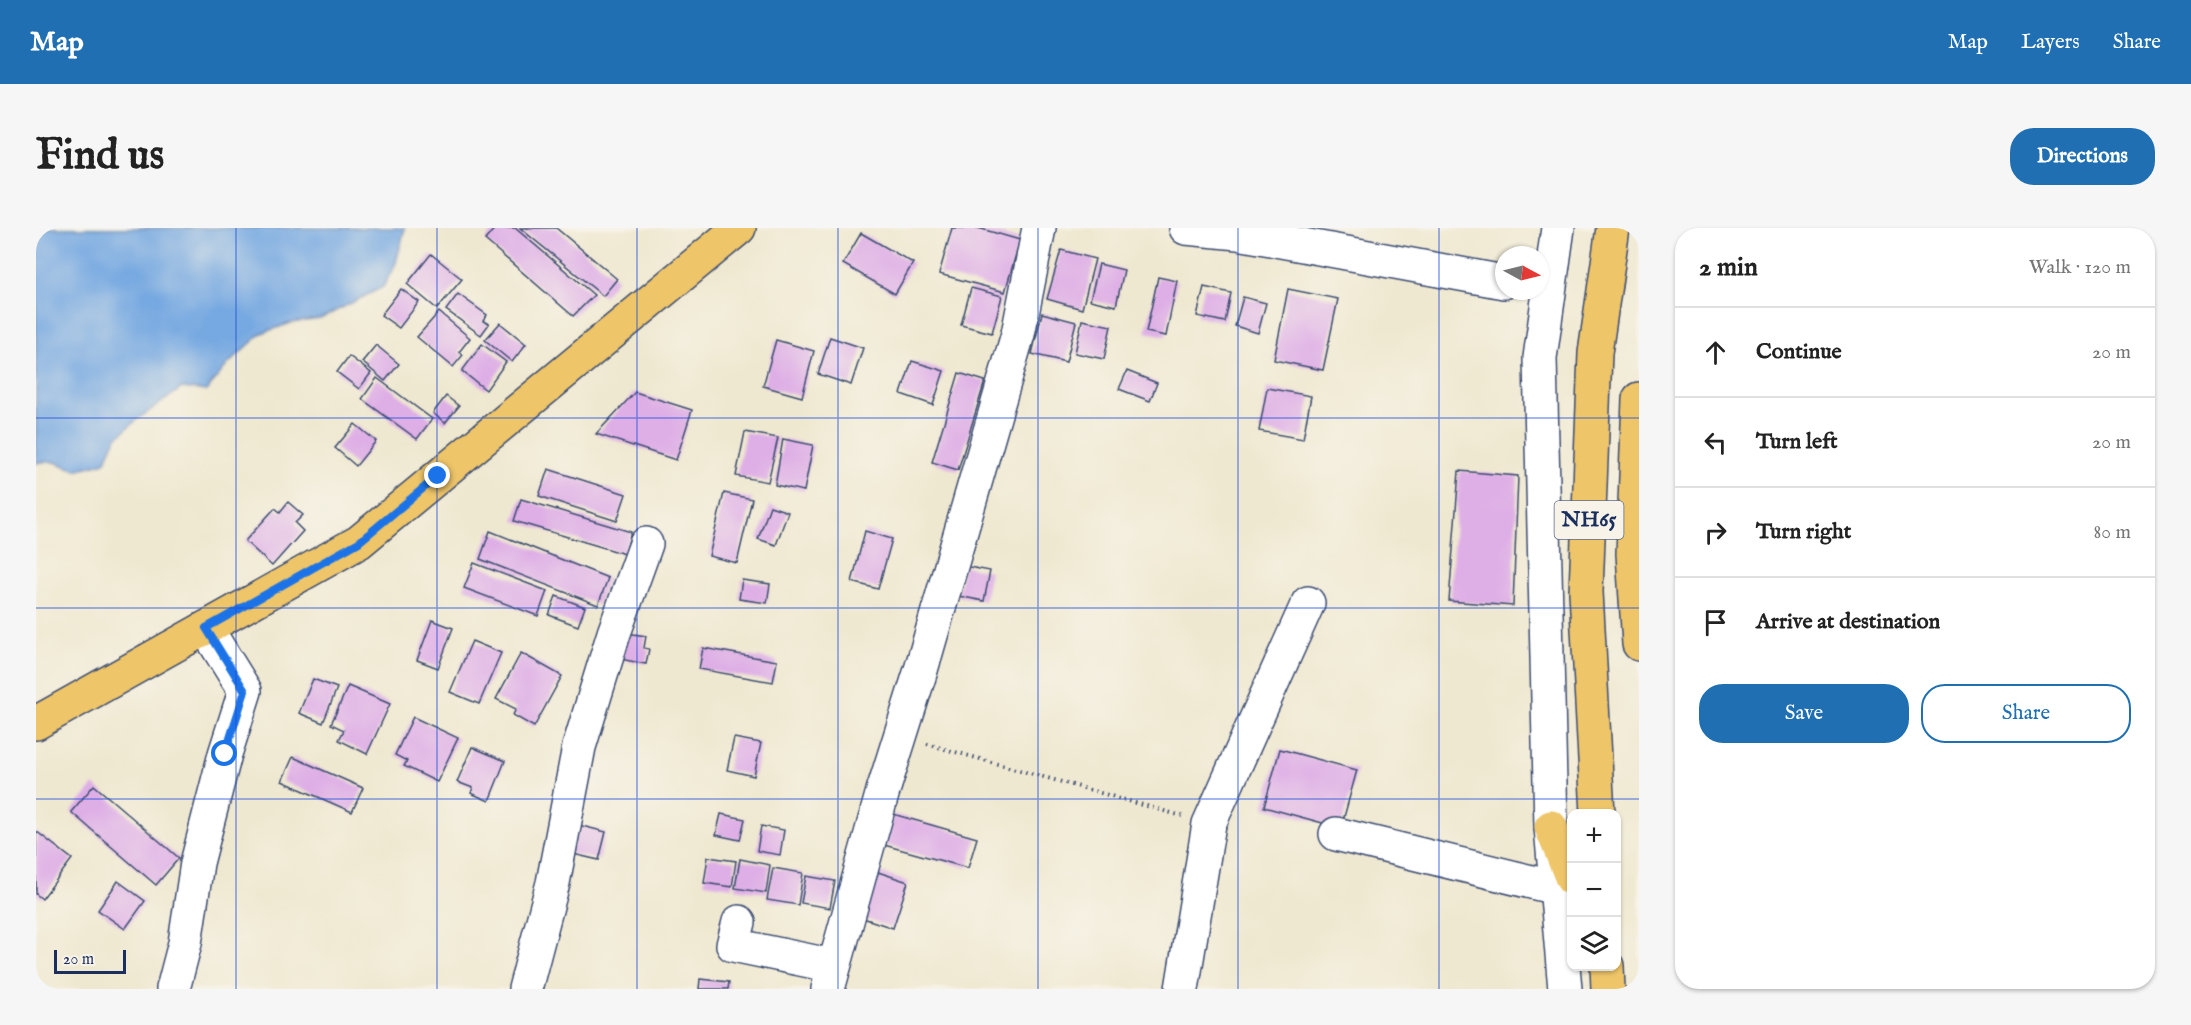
<!DOCTYPE html>
<html lang="en">
<head>
<meta charset="utf-8">
<style>
	:root { --surface:#fff; --page:#f6f6f6; --text:#222; --muted:#767676; --line:#e0e0e0; --accent:#1f6fb2 }
	body { margin:0; font-family:"IM FELL English",serif; background:var(--page); color:var(--text) }
	.controls { position:absolute; right:18px; bottom:18px; display:grid; overflow:hidden; border-radius:12px; box-shadow:0 2px 4px #0004 }
	.controls button { width:54px; height:54px; display:grid; place-items:center; padding:0; border:0; border-bottom:2px solid var(--line); background:var(--surface); color:var(--text); font:30px sans-serif }
	.compass { position:absolute; left:1459px; top:18px; width:54px; height:54px; border-radius:50%; background:var(--surface); box-shadow:0 2px 4px #0004; rotate:97deg }
	.scale { position:absolute; left:18px; bottom:15px; width:72px; box-sizing:border-box; padding-left:6px; border:3px solid #1b2f5e; border-top:0; font-size:16px; line-height:21px; white-space:nowrap; color:#1b2f5e; -webkit-text-stroke:4px #f7f3e8; paint-order:stroke }
	.stop { position:absolute; width:18px; height:18px; margin:-14px; border:4px solid #1a73e8; border-radius:50%; background:#fff }
	.stop.end { background:#1a73e8; border-color:#fff; box-shadow:0 2px 6px #0008 }
	.list { margin:0; padding:0; list-style:none }
	h2 { display:flex; justify-content:space-between; align-items:center; height:78px; margin:0; padding:0 24px; font-size:26px }
	h2 small { font-size:20px; font-weight:400; color:var(--muted) }
	.list li { display:grid; grid-template-columns:39px 1fr auto; gap:18px; align-items:center; box-sizing:border-box; height:90px; padding:0 24px; border-top:2px solid var(--line) }
	.list b { display:block; font-size:22px; white-space:nowrap }
	.list em { font-size:20px; font-style:normal; color:var(--muted) }
	.actions { display:flex; gap:12px; padding:18px 24px }
	.actions a { flex:1; padding:14px 0; border:2px solid var(--accent); border-radius:24px; text-align:center; font-size:21px; color:var(--accent) }
	.actions .main { background:var(--accent); color:#fff }
	.icon { flex:none; width:33px; height:33px; fill:none; stroke:currentColor; stroke-width:2; stroke-linecap:round; stroke-linejoin:round }
	.map { position:relative; flex:none; width:1603px; height:761px; overflow:hidden; border-radius:24px }
	header { display:flex; align-items:center; gap:36px; box-sizing:border-box; height:84px; padding:0 30px; background:var(--accent); color:#fff }
	header strong { font-size:28px }
	nav { display:flex; gap:33px; margin-inline-start:auto; font-size:21px }
	.intro { display:flex; align-items:center; justify-content:space-between; box-sizing:border-box; height:144px; padding:0 36px }
	h1 { margin:0; font-size:42px }
	.button { padding:15px 27px; border-radius:24px; background:var(--accent); color:#fff; font-size:21px; font-weight:700 }
	main { display:flex; gap:36px; padding:0 36px }
	aside { flex:1; background:var(--surface); border-radius:24px; box-shadow:0 2px 4px #0004 }
	.map>svg:first-child { display:block }
	.water { fill:#76a8e1; stroke:#486ca0; stroke-width:1.5 }
	.building { fill:#deaee6 }
	.lines { fill:none; stroke-linecap:round; stroke-linejoin:round }
	.minor-casing { stroke:#3b4b6f; stroke-width:36 }
	.major-casing { stroke:#3b4b6f; stroke-width:36 }
	.highway-casing { stroke:#3b4b6f; stroke-width:36 }
	.path { stroke:#3b4b6f; stroke-width:4; stroke-dasharray:1.5 4.5; stroke-linecap:butt }
	.minor { stroke:#fff; stroke-width:33 }
	.major { stroke:#eec569; stroke-width:33 }
	.highway { stroke:#eec569; stroke-width:33 }
	.route { stroke:#1a73e8; stroke-width:8 }
	.grid { fill:none; stroke:#1d4ed8; stroke-width:1.5; stroke-opacity:0.55 }
	.labels { text-anchor:middle; dominant-baseline:central; stroke-width:4.5; stroke-linejoin:round; paint-order:stroke }
	.shield { fill:#f7f3e8; stroke:#5d6a87; stroke-width:1.5 }
	.shield-label { font-size:22px; font-weight:bold; fill:#1b2f5e }
</style>
</head>
<body>
<header>
<strong>Map</strong>
<nav><a>Map</a><a>Layers</a><a>Share</a></nav>
</header>
<div class="intro"><h1>Find us</h1><a class="button">Directions</a></div>
<main>
<div class="map">
<svg width="1603" height="761" viewBox="0 0 1603 761">
	<rect width="100%" height="100%" fill="#f7f3e8"/>
	<filter id="ink" filterUnits="userSpaceOnUse"><feTurbulence type="fractalNoise" baseFrequency=".0167" numOctaves="2"/><feDisplacementMap in="SourceGraphic" scale="12" xChannelSelector="R" yChannelSelector="G"/><feConvolveMatrix kernelMatrix="1 2 1 2 8 2 1 2 1" color-interpolation-filters="sRGB"/></filter>
	<filter id="wash" filterUnits="userSpaceOnUse"><feTurbulence type="fractalNoise" baseFrequency=".008" numOctaves="4" result="noise"/><feDisplacementMap in="SourceGraphic" scale="24" xChannelSelector="R" yChannelSelector="G"/><feGaussianBlur stdDeviation="1.35" result="paint"/><feColorMatrix in="noise" values="0 0 0 0 0 0 0 0 0 0 0 0 0 0 0 0 0 1.4 0 .05"/><feComposite in="paint" operator="in"/></filter>
	<g filter="url(#wash)">
		<rect width="100%" height="100%" fill="#efe8d0"/>
		<polygon class="water" points="0,0 369,0 360,35 347,59 284,91 255,95 226,105 192,136 170,163 146,160 102,191 80,210 69,234 40,242 19,234 2,234 0,236"/>
		<g id="blocks">
			<g class="building">
				<polygon points="459,0 479,0 558,67 537,88 449,12"/>
				<polygon points="484,0 520,0 581,51 567,68"/>
				<polygon points="916,0 942,0 984,12 969,64 903,46"/>
				<polygon points="825,5 877,35 859,66 807,36"/>
				<polygon points="1025,22 1059,31 1046,81 1011,71"/>
				<polygon points="395,26 426,51 401,81 371,56"/>
				<polygon points="1063,36 1088,42 1080,78 1054,72"/>
				<polygon points="1122,49 1141,53 1130,108 1110,104"/>
				<polygon points="1168,59 1195,65 1189,94 1161,88"/>
				<polygon points="935,60 966,68 956,105 925,97"/>
				<polygon points="365,61 383,74 363,100 345,87"/>
				<polygon points="1252,61 1302,71 1287,142 1238,132"/>
				<polygon points="422,66 451,87 447,93 453,96 445,107 410,82"/>
				<polygon points="1207,69 1230,75 1222,105 1199,98"/>
				<polygon points="403,84 434,110 423,124 427,127 417,139 381,109"/>
				<polygon points="1006,85 1040,94 1030,134 996,126"/>
				<polygon points="1046,92 1075,98 1068,131 1039,125"/>
				<polygon points="464,95 490,116 476,134 449,112"/>
				<polygon points="794,109 827,120 815,157 782,146"/>
				<polygon points="740,112 778,123 766,169 727,158"/>
				<polygon points="446,116 470,134 450,162 426,143"/>
				<polygon points="340,117 363,136 349,153 326,134"/>
				<polygon points="313,128 335,145 323,161 301,144"/>
				<polygon points="876,133 908,143 897,177 865,166"/>
				<polygon points="1091,143 1121,155 1114,173 1083,161"/>
				<polygon points="923,145 949,153 922,242 896,234"/>
				<polygon points="341,150 396,191 381,211 326,171"/>
				<polygon points="1231,160 1275,168 1267,211 1223,203"/>
				<polygon points="599,164 656,182 640,232 560,206"/>
				<polygon points="410,168 423,178 409,195 397,185"/>
				<polygon points="319,196 340,213 320,238 299,220"/>
				<polygon points="709,204 742,210 732,254 700,248"/>
				<polygon points="747,211 777,217 768,263 739,257"/>
				<polygon points="512,241 590,266 581,293 503,268"/>
				<polygon points="1423,243 1482,248 1477,378 1413,373"/>
				<polygon points="688,265 716,271 701,335 673,328"/>
				<polygon points="485,271 595,304 589,326 478,293"/>
				<polygon points="252,274 267,287 259,295 267,303 236,338 209,313 239,280 244,284"/>
				<polygon points="734,278 752,284 740,317 722,311"/>
				<polygon points="454,303 572,350 562,377 444,331"/>
				<polygon points="829,303 856,311 842,361 816,354"/>
				<polygon points="438,335 511,363 502,388 428,360"/>
				<polygon points="928,338 954,343 948,373 922,368"/>
				<polygon points="706,352 734,356 731,375 703,371"/>
				<polygon points="520,368 549,379 542,398 513,387"/>
				<polygon points="396,392 417,400 402,440 381,432"/>
				<polygon points="590,405 610,408 608,420 613,421 610,436 584,431"/>
				<polygon points="436,413 465,425 443,476 414,464"/>
				<polygon points="667,420 741,433 737,454 663,441"/>
				<polygon points="485,425 526,448 498,499 477,487 480,481 460,471"/>
				<polygon points="277,451 301,460 287,495 263,485"/>
				<polygon points="312,458 354,476 331,526 303,512 308,502 295,496"/>
				<polygon points="377,489 422,510 401,554 368,538 371,533 359,527"/>
				<polygon points="698,510 725,515 718,548 691,542"/>
				<polygon points="436,519 469,533 453,573 435,565 437,560 421,554"/>
				<polygon points="1244,521 1321,542 1305,600 1228,579"/>
				<polygon points="257,529 327,560 316,584 246,553"/>
				<polygon points="58,557 143,630 120,657 35,584"/>
				<polygon points="685,586 709,591 704,612 680,607"/>
				<polygon points="857,586 941,610 932,640 848,617"/>
				<polygon points="534,595 570,604 563,632 528,624"/>
				<polygon points="725,598 748,602 744,627 721,623"/>
				<polygon points="0,603 36,631 6,671 0,666"/>
				<polygon points="672,629 700,633 696,659 668,655"/>
				<polygon points="704,631 734,637 730,665 699,660"/>
				<polygon points="737,640 767,645 762,677 731,672"/>
				<polygon points="839,643 872,654 857,700 824,689"/>
				<polygon points="770,648 799,653 794,680 765,675"/>
				<polygon points="82,653 109,673 89,701 62,682"/>
				<polygon points="664,751 693,754 692,761 663,761"/>
			</g>
		</g>
	</g>
	<g filter="url(#ink)">
		<use href="#blocks" fill-opacity="0" stroke="#3b4b6f" stroke-width="1.5"/>
		<g class="lines">
			<g class="minor-casing">
				<g id="minor">
					<polyline points="1150,0 1202,5 1468,54"/>
					<polyline points="1522,0 1504,130 1515,599 1529,761"/>
					<polyline points="1300,606 1520,660"/>
					<polyline points="703,694 697,717 798,738"/>
					<polyline points="137,761 149,715 161,635 189,526 209,463 170,400"/>
					<polyline points="489,761 517,655 543,519 578,405 610,316"/>
					<polyline points="792,761 847,563 885,442 982,106 1003,0"/>
					<polyline points="1146,761 1173,596 1272,375"/>
				</g>
			</g>
			<g class="major-casing">
				<polyline id="major" points="0,495 323,314 703,0"/>
			</g>
			<g class="highway-casing">
				<g id="highway">
					<polyline points="1603,171 1597,326 1603,416"/>
					<polyline points="1562,586 1550,364 1559,125 1577,0"/>
					<polyline points="1515,599 1536,651"/>
					<polyline points="1571,738 1572,761"/>
				</g>
			</g>
			<polyline class="path" points="891,516 1146,588"/>
			<use href="#minor" class="minor"/>
			<use href="#major" class="major"/>
			<use href="#highway" class="highway"/>
		</g>
	</g>
	<g class="lines" filter="url(#ink)">
		<polyline class="route" points="189,526 209,463 170,400 323,314 402,248"/>
	</g>
	<path class="grid" d="M200,0V761M401,0V761M601,0V761M802,0V761M1002,0V761M1202,0V761M1403,0V761M0,190H1603M0,380H1603M0,571H1603"/>
	<g class="labels">
		<rect class="shield" x="1518.5" y="273" width="69" height="38" rx="4.5"/>
		<g class="shield-label">
			<text x="1553" y="292">NH65</text>
		</g>
	</g>
</svg>
<div class="controls">
<button>+</button>
<button>−</button>
<button><svg class="icon" aria-label="layers" viewBox="0 0 24 24"><path d="M12 4l9 5-9 5-9-5zM3 14l9 5 9-5"/></svg></button>
</div>
<svg class="compass" viewBox="-18 -18 36 36"><path d="M0-13l5 13h-10z" fill="#e53935"/><path d="M0 13l5-13h-10z" fill="#767676"/></svg>
<div class="scale">20 m</div>
<div class="stop" style="left:189px;top:526px"></div>
<div class="stop end" style="left:402px;top:248px"></div>
</div>
<aside>
<h2>2 min<small>Walk · 120 m</small></h2>
<ul class="list">
<li><svg class="icon" aria-label="ahead" viewBox="0 0 24 24"><path d="M12 20V5M6 11l6-6 6 6"/></svg><div><b>Continue</b></div><em>20 m</em></li>
<li><svg class="icon" aria-label="left" viewBox="0 0 24 24"><path d="M17 20v-9H6M10 6l-5 5 5 5"/></svg><div><b>Turn left</b></div><em>20 m</em></li>
<li><svg class="icon" aria-label="right" viewBox="0 0 24 24"><path d="M7 20v-9h11M14 6l5 5-5 5"/></svg><div><b>Turn right</b></div><em>80 m</em></li>
<li><svg class="icon" aria-label="arrive" viewBox="0 0 24 24"><path d="M6 21V4h12l-3 4 3 4H6"/></svg><div><b>Arrive at destination</b></div></li>
</ul>
<div class="actions"><a class="main">Save</a><a>Share</a></div>
</aside>
</main>
</body>
</html>
